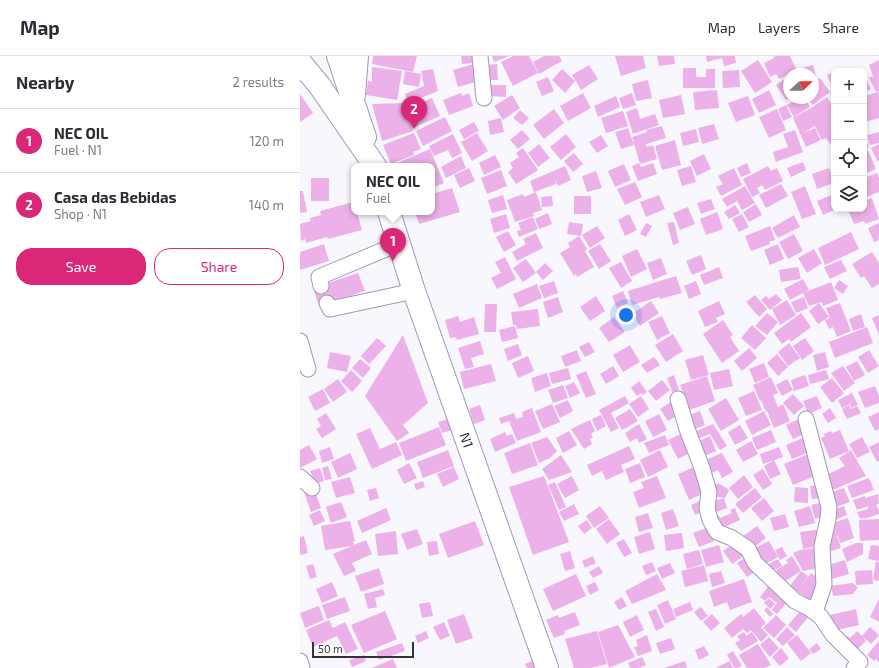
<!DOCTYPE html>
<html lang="en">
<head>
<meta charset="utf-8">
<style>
	:root { --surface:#fff; --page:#f2f2f3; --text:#2b2b33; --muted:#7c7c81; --line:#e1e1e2; --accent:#db2777 }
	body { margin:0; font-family:"Exo 2",sans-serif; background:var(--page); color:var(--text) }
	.controls { position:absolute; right:12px; top:12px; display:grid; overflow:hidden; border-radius:8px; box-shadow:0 2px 6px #0003 }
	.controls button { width:36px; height:36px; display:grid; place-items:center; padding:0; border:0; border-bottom:1px solid var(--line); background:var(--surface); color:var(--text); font:20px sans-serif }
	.compass { position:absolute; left:483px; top:12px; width:36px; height:36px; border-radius:50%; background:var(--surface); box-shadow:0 2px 6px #0003; rotate:68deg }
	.scale { position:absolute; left:12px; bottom:10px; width:102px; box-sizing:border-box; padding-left:4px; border:2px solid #34323e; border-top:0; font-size:11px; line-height:14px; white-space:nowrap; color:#34323e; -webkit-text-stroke:3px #fff; paint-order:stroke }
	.you { position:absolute; left:326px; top:259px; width:14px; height:14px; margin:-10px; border:3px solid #fff; border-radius:50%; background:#1a73e8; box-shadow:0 0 0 6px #1a73e833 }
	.badge { display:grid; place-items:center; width:26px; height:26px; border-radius:50%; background:var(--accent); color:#fff; font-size:13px; font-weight:700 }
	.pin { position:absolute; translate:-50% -33px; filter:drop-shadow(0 1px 2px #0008) }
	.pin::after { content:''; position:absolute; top:21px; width:14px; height:12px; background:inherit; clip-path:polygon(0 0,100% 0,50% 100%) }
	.popup { position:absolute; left:51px; top:107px; width:84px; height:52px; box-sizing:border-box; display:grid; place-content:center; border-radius:8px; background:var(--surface); filter:drop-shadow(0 1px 3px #0005); font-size:13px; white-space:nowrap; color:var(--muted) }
	.popup b { font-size:15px; color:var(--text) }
	.popup::after { content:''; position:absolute; left:50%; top:100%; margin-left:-8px; border:8px solid transparent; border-top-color:var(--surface) }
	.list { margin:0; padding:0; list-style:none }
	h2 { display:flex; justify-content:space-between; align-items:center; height:52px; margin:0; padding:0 16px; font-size:17px }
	h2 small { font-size:13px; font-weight:400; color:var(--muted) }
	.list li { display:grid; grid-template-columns:26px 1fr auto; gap:12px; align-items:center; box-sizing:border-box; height:64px; padding:0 16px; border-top:1px solid var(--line) }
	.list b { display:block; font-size:15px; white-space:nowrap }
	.list p { margin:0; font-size:13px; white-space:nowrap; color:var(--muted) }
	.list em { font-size:13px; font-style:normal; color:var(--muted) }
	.actions { display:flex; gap:8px; padding:12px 16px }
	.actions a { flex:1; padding:9px 0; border:1px solid var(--accent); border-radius:16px; text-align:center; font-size:14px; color:var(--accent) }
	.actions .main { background:var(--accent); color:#fff }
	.icon { flex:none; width:22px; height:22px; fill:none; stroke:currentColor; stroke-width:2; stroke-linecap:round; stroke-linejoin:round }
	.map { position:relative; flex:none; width:579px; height:612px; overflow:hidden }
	header { display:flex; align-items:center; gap:24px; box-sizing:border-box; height:56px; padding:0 20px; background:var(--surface); border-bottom:1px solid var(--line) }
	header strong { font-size:19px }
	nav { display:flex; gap:22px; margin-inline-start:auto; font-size:14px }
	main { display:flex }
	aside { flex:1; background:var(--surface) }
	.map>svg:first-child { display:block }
	.building { fill:#ecb1e8 }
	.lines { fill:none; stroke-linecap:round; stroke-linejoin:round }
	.minor-casing { stroke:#9e99b6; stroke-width:17 }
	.highway-casing { stroke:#9e99b6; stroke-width:24 }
	.minor { stroke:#fff; stroke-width:15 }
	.highway { stroke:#fff; stroke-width:22 }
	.labels { text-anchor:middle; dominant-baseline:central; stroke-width:3.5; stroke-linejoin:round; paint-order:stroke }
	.street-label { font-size:14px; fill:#34323e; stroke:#fff }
</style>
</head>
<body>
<header>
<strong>Map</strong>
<nav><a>Map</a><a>Layers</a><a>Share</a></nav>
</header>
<main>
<aside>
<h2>Nearby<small>2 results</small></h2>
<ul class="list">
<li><span class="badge">1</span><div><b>NEC OIL</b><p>Fuel · N1</p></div><em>120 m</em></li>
<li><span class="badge">2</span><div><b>Casa das Bebidas</b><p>Shop · N1</p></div><em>140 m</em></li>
</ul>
<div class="actions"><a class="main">Save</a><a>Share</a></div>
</aside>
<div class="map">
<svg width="579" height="612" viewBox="0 0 579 612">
	<rect width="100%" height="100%" fill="#f8f7fe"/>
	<g class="building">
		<polygon points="73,0 117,0 113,16 72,8"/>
		<polygon points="161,0 176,0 176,7 162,8"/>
		<polygon points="192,0 209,0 194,6"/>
		<polygon points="213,0 229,0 238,17 213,30 201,6"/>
		<polygon points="244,0 259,0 262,5 239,18 233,6"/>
		<polygon points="315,0 343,0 346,12 321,20"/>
		<polygon points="357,0 374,0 375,8 359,10"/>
		<polygon points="406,0 435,0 436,7 424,10 422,2 407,6"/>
		<polygon points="476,0 490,0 497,15 479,23 476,18 470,21 464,7 474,2 473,1"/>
		<polygon points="458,4 472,26 455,37 441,15"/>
		<polygon points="579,4 579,35 576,36 569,22 573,20 569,9"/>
		<polygon points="174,8 179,25 158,31 153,14"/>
		<polygon points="197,8 198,24 186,24 185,9"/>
		<polygon points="289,9 298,23 281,34 272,19"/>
		<polygon points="513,9 517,24 513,25 513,18 500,18 499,13"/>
		<polygon points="72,11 102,15 97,44 66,39 68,25 72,26"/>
		<polygon points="383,12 396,12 396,21 406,21 406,13 415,13 415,32 383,32"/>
		<polygon points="133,13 138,35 108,47 105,38 124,30 121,15"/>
		<polygon points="262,13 275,25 265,37 252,24"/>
		<polygon points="439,14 440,31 423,32 422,15"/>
		<polygon points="105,15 121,18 119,31 103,28"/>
		<polygon points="534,16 534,45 530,37 534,35 527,19"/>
		<polygon points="489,20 489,42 486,44 476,29"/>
		<polygon points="248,21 254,35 242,40 236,26"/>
		<polygon points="565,21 571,33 564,36 564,22"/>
		<polygon points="520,22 530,36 513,49 507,42 513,42 513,27"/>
		<polygon points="348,24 352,42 336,45 332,28"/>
		<polygon points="188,29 206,29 206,41 188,40"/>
		<polygon points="417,34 419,52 395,54 393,36"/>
		<polygon points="469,34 476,49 459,57 452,43"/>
		<polygon points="579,36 579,62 565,66 564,40"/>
		<polygon points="161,37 162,40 169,37 173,50 149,59 143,44"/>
		<polygon points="283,37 291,52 268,65 260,50"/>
		<polygon points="332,37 336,49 323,53 319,42"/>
		<polygon points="0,38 13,57 0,66"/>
		<polygon points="212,39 220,52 203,64 194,50"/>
		<polygon points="381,39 385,58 363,62 359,44"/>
		<polygon points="316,40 320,51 298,61 294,50"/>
		<polygon points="448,40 455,59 436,66 428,47"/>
		<polygon points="527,41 534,53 534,85 530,88 526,82 522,84 515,70 503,77 515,72 521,84 506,91 493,62 511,52"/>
		<polygon points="132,42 140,60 115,71 106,51 115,47 116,49"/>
		<polygon points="499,42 505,42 510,51 494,61 487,49"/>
		<polygon points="105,47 113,75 82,85 72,48"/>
		<polygon points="486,49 492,61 483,65 478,53"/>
		<polygon points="337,52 340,63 355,58 359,69 333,78 326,56"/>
		<polygon points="254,53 264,67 244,83 233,69"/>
		<polygon points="477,53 486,74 469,82 459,61"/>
		<polygon points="220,54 229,62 222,69 213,62"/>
		<polygon points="323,55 328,70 306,77 301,62"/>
		<polygon points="145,61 152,75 123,90 116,75"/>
		<polygon points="201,62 204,76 190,79 188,65"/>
		<polygon points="174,66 179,75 164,83 159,74"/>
		<polygon points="414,68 419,83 402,88 398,72"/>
		<polygon points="362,70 366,82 346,88 346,91 353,89 357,103 340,108 332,81 347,76 346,74"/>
		<polygon points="328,72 334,89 321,93 315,76"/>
		<polygon points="396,73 399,86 383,90 380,77"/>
		<polygon points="222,74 230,83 218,93 210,84"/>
		<polygon points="495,74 503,96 476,106 473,96 488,91 483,78"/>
		<polygon points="579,76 579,87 570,89 567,79"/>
		<polygon points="114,77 121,93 113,96 114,99 91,108 83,89"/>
		<polygon points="177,77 188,95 172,105 161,86"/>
		<polygon points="153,78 162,97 152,102 148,94 134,100 129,90"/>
		<polygon points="266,78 276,91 261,104 250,91"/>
		<polygon points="564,78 569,91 564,93"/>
		<polygon points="301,79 308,90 297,97 289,86"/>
		<polygon points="375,84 381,109 362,114 355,90"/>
		<polygon points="239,88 250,102 238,111 228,97"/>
		<polygon points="579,88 579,105 578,106 571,92"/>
		<polygon points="223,92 238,114 216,128 208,116 213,112 210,107 219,101 216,97"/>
		<polygon points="130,93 144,127 132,132 132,110 90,110"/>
		<polygon points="568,94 576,113 564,118 564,96"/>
		<polygon points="274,97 283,108 273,116 264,105"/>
		<polygon points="404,98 411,113 397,120 390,105"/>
		<polygon points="195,99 201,111 184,119 179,107"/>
		<polygon points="161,100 166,112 146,122 141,111"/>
		<polygon points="503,106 506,114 491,121 487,112"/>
		<polygon points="339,107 341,111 353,107 357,118 338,125 332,110"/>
		<polygon points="447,107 451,117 441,121 437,112"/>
		<polygon points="324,108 331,124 315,131 308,115"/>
		<polygon points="265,110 271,124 258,130 254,122 256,128 234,136 230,125"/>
		<polygon points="391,110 396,126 382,130 377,114"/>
		<polygon points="468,110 471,115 477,112 483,125 465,134 462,129 457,132 460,137 452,141 443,123"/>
		<polygon points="169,112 175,125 160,132 154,119"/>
		<polygon points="434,112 442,129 421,140 416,131 423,128 418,120"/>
		<polygon points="529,112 534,127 517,133 512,118"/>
		<polygon points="201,114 207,130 187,138 181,122"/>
		<polygon points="296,115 302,132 287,136 282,120"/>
		<polygon points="577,117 579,122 579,136 564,142 564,122"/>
		<rect x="11" y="122" width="18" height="23"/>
		<polygon points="335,126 342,141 325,149 317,133"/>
		<polygon points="481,128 488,140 466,152 459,139"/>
		<polygon points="445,130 455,147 442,154 437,145 427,151 422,143"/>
		<polygon points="505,130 516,158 502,163 491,136"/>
		<polygon points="152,132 160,156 119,168 115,156 132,156 132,138"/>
		<polygon points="0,135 3,135 7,156 0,157"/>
		<polygon points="236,136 242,154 233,157 234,160 215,166 207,144 223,138 224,141"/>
		<polygon points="534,138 534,154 523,159 517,145"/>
		<polygon points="203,139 207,153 192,157 188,144"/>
		<polygon points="359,139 365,153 346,161 340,146"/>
		<polygon points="252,140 253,150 242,151 241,141"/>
		<rect x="274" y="140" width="17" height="18"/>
		<polygon points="572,142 579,163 565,168 564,165 554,168 548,153 564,153 564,145"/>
		<polygon points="411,143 415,153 401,158 397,147"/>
		<polygon points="54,146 54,156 57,156 62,174 28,183 27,181 6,187 5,183 1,185 0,168 11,165 10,162 21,159 20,155"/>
		<polygon points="456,148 462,159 449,166 443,156"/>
		<polygon points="435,149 440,157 429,163 424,156"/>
		<polygon points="388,151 395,168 380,174 373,157"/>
		<polygon points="417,156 423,173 406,179 400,163"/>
		<polygon points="248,157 252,168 239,173 235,163"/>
		<polygon points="206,158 210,172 194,177 190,163"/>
		<polygon points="329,158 337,174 325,180 318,164"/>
		<polygon points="442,158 449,171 439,176 432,163"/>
		<polygon points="494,159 500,171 478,182 472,172"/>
		<polygon points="233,161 238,173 219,181 217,175 221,174 218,167"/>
		<polygon points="269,166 283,168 281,180 267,178"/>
		<polygon points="374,166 379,187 373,189 367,167"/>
		<polygon points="346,167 352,170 346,181 340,178"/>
		<polygon points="579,167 579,184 574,186 568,172"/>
		<polygon points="297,170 305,182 290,192 282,179"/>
		<polygon points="470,170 475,184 469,186 470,188 451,195 445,180"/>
		<polygon points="208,175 216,189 204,196 196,181"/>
		<polygon points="551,176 559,193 525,209 518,192"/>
		<polygon points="236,177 243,192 217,205 212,196 226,188 223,183"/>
		<polygon points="494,178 503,195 488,203 479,186"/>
		<polygon points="279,180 287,193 285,195 294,211 277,221 276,218 274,220 260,197 270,191 268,187"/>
		<polygon points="24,188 29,205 0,214 0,196"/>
		<polygon points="300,188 311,205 299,213 288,195"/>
		<polygon points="478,188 484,203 470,209 464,194"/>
		<polygon points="337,193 347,213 331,221 322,200"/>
		<polygon points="514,193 522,207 507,217 498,202"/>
		<polygon points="572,196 579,207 579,228 572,232 564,220 561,222 552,208"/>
		<polygon points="401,199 406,213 392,219 386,205"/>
		<polygon points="205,201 216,223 197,233 191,222 201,217 195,206"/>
		<polygon points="361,202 367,218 353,224 347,207"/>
		<polygon points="226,203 236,217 223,226 213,212"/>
		<polygon points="541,204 547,215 530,223 524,211"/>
		<polygon points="321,206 332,225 321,232 309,212"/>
		<polygon points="245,207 253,215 243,224 236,216"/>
		<polygon points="419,211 423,222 404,229 400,219"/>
		<polygon points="498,211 501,223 481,226 479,214"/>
		<polygon points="58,217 65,235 19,250 13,232"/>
		<polygon points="376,220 382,237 360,243 359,241 332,249 328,235"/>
		<polygon points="503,223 509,234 490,244 484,233"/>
		<polygon points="539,224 548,230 543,238 534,232"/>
		<polygon points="254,225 258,237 244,242 239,230"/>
		<polygon points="396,225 401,238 389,243 384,230"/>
		<polygon points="531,226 538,244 523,250 522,246 509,250 503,237"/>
		<polygon points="237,228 242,242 219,252 213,238"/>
		<polygon points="323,235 328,247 317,252 312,240"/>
		<polygon points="476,238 482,244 470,254 461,244 466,240 469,243"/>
		<polygon points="455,239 467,253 459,261 446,246"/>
		<polygon points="296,240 305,255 290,265 280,251"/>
		<polygon points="258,241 263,256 248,262 243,246"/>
		<polygon points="504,241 508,252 496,257 491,246"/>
		<polygon points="487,244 496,259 480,269 472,253"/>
		<polygon points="351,245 359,257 340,270 332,258"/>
		<polygon points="419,245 425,258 416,262 418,266 405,271 398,255"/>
		<polygon points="519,247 529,261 518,268 509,255"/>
		<polygon points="540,247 551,275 537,281 533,271 529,273 525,264 530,262 526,252"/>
		<polygon points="185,248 197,248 196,276 184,276"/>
		<polygon points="238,253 240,270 217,273 216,269 213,269 211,256"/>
		<polygon points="467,257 478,266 467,279 455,270"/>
		<polygon points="501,257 511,271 491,286 489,283 482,288 474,277"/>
		<polygon points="561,258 565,271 553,275 549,263"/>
		<polygon points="579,259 579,279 572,262"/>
		<polygon points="158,260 160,266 174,261 179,278 157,284 156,281 150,282 145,264"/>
		<polygon points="362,260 370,277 357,284 348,266"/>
		<polygon points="314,261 325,276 309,286 299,272"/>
		<polygon points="423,264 433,279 430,281 439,295 422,307 403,278"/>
		<polygon points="452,269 466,282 455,294 441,282"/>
		<polygon points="215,270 218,282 202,286 199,274"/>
		<polygon points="567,271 573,287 535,302 529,286"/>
		<polygon points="373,278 383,295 366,306 355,289"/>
		<polygon points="103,279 128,347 103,369 109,377 97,385 65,340"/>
		<polygon points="77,282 86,290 69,308 61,300"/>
		<polygon points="505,282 514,295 502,304 493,290"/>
		<polygon points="180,285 184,298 171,302 174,311 165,313 158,292"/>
		<polygon points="289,286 295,296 285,301 279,291"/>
		<polygon points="489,287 500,302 488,310 478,296"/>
		<polygon points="218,288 222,299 208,305 204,293"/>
		<polygon points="330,289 340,306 323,316 313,299"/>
		<polygon points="449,292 457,302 442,315 434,305"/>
		<polygon points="277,294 281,305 265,311 261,300"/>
		<polygon points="569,294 579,310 568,317 558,301"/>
		<polygon points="30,296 51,300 47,316 27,312"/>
		<polygon points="525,296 529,311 517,315 513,299"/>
		<polygon points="477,298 488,311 478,320 467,307"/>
		<polygon points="403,299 409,319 391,324 385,304"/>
		<polygon points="228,300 234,315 218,322 212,307"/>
		<polygon points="354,301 360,309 347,317 341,309"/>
		<polygon points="60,303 71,312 63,322 52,312"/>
		<polygon points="557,305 565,319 554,325 546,311"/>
		<polygon points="464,307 469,321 455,327 449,313"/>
		<polygon points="191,308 196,325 164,333 160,316"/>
		<polygon points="313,310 319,320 306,328 300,318"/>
		<polygon points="543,310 555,327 544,335 531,317"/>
		<polygon points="268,312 271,323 252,328 249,317"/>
		<polygon points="429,313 433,330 414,334 410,317"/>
		<polygon points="51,314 62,325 52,336 41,325"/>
		<polygon points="526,314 529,323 510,328 508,319"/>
		<polygon points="286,315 296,338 286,342 276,319"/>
		<polygon points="247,317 251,330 235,336 231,322"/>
		<polygon points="374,319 379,334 372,336 367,322"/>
		<polygon points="505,319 509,330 494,335 491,324"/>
		<polygon points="407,320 415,345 389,354 380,329"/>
		<polygon points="471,321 478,337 473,339 478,351 483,348 490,365 474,372 467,355 466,356 461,344 460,345 453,329"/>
		<polygon points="532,322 544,337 532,347 520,331"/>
		<polygon points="38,323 47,336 33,346 24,333"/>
		<polygon points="487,323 493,334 482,340 476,329"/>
		<polygon points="362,324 370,334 356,345 348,335"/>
		<polygon points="339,325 347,336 343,339 341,337 337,340 331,332"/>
		<polygon points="274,326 280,337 270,342 265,330"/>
		<polygon points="263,329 268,342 253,347 248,334"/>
		<polygon points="575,330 579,340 579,347 565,352 558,336"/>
		<polygon points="23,333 30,347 15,355 8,341"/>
		<polygon points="454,335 462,354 446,360 438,342"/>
		<polygon points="552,337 558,349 551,352 550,348 542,352 538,344"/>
		<polygon points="493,338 504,350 494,359 483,347"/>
		<polygon points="325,340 329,347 311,357 319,372 311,376 299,354"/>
		<polygon points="341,340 349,353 338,361 329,348"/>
		<polygon points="517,340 522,352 508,358 503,345"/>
		<polygon points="426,342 439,364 421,375 408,353"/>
		<polygon points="268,344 273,355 260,362 254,350"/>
		<polygon points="372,345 381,357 368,365 360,353"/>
		<polygon points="252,348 260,366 243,373 235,355"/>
		<polygon points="180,349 185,364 174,368 169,353"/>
		<polygon points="549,349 551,353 557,350 561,357 547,363 542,353"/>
		<polygon points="232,352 241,376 217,385 209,365 201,368 199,362 214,357 216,363 223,361 222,356"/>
		<polygon points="530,352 536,362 528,367 522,358"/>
		<polygon points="330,353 338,365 322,374 315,362"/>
		<polygon points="400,355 405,369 390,375 384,361"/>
		<polygon points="464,355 471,369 452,379 445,365"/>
		<polygon points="579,356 579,373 575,375 568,361"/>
		<polygon points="26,357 36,373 22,382 16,373 21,370 17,363"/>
		<polygon points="359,358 367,374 353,381 345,365"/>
		<polygon points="301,359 306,370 297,375 292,363"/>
		<polygon points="503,361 510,375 493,383 486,369"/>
		<polygon points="149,363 152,374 142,377 138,366"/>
		<polygon points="290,364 295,375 291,378 293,381 290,383 292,388 284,393 271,373"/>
		<polygon points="339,368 347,383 339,387 337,382 330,386 325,377"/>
		<polygon points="413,368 427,390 420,394 410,378 395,384 392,377"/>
		<polygon points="440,369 448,382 435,389 428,376"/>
		<polygon points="139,371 146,389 106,405 99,387"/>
		<polygon points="70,372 80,393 96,386 102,399 72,413 56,378"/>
		<polygon points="471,374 476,386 457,394 452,382"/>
		<polygon points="540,374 549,395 530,403 521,382 525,380 524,378 531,375 532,377"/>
		<polygon points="269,375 277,389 263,397 256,382"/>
		<polygon points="205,376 207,380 212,378 216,387 195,396 190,383"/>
		<polygon points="383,377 392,396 378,403 368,384"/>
		<polygon points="365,379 369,389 349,397 344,387"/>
		<polygon points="410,380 416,395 402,401 395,387"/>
		<polygon points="508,380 514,394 492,403 486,389"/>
		<polygon points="247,381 257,395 250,402 239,407 231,387"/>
		<polygon points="562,381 570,396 557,402 549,388"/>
		<polygon points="451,385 458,398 443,406 436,394"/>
		<polygon points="579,386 579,405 577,406 569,391"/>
		<polygon points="230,387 238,409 212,418 204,397"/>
		<polygon points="9,389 17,403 0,412 0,394"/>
		<polygon points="329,390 335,403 321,409 324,416 306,424 302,415 292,420 287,409"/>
		<polygon points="30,391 34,403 22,407 19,395"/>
		<polygon points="479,391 483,401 463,408 460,398"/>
		<polygon points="148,394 154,410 123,422 117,406"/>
		<polygon points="360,394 368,411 348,421 340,404"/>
		<polygon points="551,394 566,420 530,435 524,420 545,410 539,402"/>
		<polygon points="50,397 57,413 38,422 31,406"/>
		<polygon points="422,397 433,416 422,422 418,414 409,418 403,405"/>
		<polygon points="511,397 520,418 493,429 484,408"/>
		<polygon points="261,399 272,416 249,424 242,413"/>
		<polygon points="474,404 481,418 470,423 464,410"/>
		<polygon points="109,407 117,422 104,428 97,414"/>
		<polygon points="340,407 345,421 330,427 325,413"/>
		<polygon points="399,409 409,435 389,444 378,418"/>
		<polygon points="28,410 32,423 25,424 22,412"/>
		<polygon points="154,411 159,423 143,431 137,418"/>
		<polygon points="20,412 24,425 15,428 10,415"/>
		<polygon points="463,413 472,428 463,434 453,419"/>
		<polygon points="444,419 453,431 438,443 429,432"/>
		<polygon points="244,420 269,486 233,499 209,431"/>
		<polygon points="272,420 279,434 265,442 257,428"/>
		<polygon points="357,420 366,442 339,452 333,436 344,432 341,426"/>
		<polygon points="50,421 55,437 36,442 31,426"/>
		<polygon points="569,422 574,434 552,442 547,430"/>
		<polygon points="123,425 125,431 116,434 114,428"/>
		<polygon points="255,426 266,451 259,454 248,429"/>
		<polygon points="413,428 420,428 429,434 425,442 411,440"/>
		<polygon points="523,429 525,442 512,443 510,430"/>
		<polygon points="495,431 508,432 508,447 494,446"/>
		<polygon points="76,432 79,442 70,445 67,434"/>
		<polygon points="455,432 462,441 443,457 435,448"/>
		<polygon points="544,432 550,446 536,451 530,437"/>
		<polygon points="14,433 21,452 11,456 4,436"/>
		<polygon points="578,438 579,448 576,449 578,453 579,452 579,458 564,463 564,462 560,463 557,456 568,453 568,450 557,454 553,444 565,440 565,442"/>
		<polygon points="424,442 427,452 414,457 410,446"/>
		<polygon points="464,442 474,455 462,465 451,452"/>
		<polygon points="404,443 408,453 395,459 391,449"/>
		<polygon points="41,446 47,461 31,467 26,451"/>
		<polygon points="523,446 526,460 515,463 511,449"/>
		<polygon points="274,448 279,458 264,465 259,456"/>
		<polygon points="300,450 309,462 294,472 286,460"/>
		<polygon points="510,450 515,467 499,471 494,455"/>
		<polygon points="544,450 547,459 535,464 532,454"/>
		<polygon points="86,452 91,464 62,477 57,465"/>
		<polygon points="435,452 440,464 418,474 413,461 419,459 420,462 432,457 430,454"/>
		<polygon points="373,453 379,470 366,474 361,457"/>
		<polygon points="20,454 25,465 14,470 9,459"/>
		<polygon points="348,457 353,472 339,476 335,461"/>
		<polygon points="485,458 489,471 474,475 470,462"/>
		<polygon points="548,462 554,482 540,487 538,480 541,479 525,483 529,468"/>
		<polygon points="309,463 320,478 307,488 296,473"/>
		<polygon points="579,463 579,484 560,485 559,464"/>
		<polygon points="287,464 292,472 284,478 278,470"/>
		<polygon points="50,465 55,485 53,485 54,489 66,484 72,498 52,507 56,515 44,520 33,498 52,490 25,494 21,470"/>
		<polygon points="175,465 184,489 148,502 139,478"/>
		<polygon points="457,470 466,482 453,492 443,480"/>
		<polygon points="409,471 414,485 399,491 393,477"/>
		<polygon points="117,473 123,488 107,494 101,478"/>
		<polygon points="522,473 525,489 503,493 500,476"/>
		<polygon points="96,475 98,498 78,500 75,478"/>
		<polygon points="350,476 355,493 339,498 334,481"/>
		<polygon points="382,477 384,492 366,495 364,479"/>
		<polygon points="4,480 8,497 0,499 0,481"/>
		<polygon points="537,480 541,492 528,496 524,484"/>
		<polygon points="324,483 332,497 324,501 316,487"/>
		<polygon points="137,485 139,498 129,500 127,486"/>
		<polygon points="469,485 478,501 460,511 451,494"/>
		<polygon points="436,486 445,499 432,508 423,495"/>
		<polygon points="556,487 563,487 563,498 547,506 542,493"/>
		<polygon points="419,489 424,506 406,511 401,494"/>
		<polygon points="571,489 579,490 579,505 568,503"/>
		<polygon points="482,491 487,500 480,504 475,494"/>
		<polygon points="521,491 524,511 503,515 493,497 500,494"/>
		<polygon points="399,494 403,508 387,513 383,498"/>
		<polygon points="270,495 275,512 265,515 260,498"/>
		<polygon points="293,500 296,507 285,512 282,505"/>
		<polygon points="492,500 501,515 484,526 476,514 488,507 486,504"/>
		<polygon points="445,502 455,516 447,521 437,507"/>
		<polygon points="478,503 482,510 464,519 461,512"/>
		<polygon points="545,504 549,518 532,523 528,509"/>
		<polygon points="576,505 579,506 579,525 573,524"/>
		<polygon points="352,506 356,515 346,519 342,510"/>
		<polygon points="370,507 375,517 362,523 357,512"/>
		<polygon points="13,508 17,521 10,523 6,510"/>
		<polygon points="404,509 408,525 385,531 381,515"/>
		<polygon points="299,510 303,517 293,522 289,516"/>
		<polygon points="79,512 84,528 61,536 55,520"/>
		<polygon points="572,514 573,528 556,529 555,515"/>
		<polygon points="421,515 425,527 412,531 409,518"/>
		<polygon points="501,515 508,520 499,533 511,517 527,528 513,547 497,535 494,539 487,534"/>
		<polygon points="276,518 286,540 253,555 243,533"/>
		<polygon points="357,518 366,534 332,548 325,535"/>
		<polygon points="444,523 452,546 430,554 427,546 414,551 409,535"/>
		<polygon points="32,526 38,540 22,547 16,533"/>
		<polygon points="295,526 299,534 290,539 286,530"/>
		<polygon points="471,527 490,543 477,558 472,554 477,547 469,541 465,545 460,541"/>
		<polygon points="552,527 558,531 553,538 533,540 531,530"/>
		<polygon points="83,533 85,539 75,542 77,551 68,553 64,538"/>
		<polygon points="45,541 50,555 27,563 22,549"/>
		<polygon points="322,541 327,550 319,554 314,546"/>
		<polygon points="469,542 475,548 470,553 464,547"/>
		<polygon points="579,543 579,566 570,561"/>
		<polygon points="368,544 376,563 365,568 357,549"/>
		<polygon points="130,546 133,560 122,562 119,548"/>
		<polygon points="390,546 393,554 376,561 373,553"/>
		<polygon points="19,550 24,564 5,572 0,557"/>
		<polygon points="401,551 408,560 401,565 394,556"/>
		<polygon points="467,551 473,558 470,561 464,554"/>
		<polygon points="454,552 466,567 461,571 468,579 461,586 451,574 447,577 443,573 432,582 424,572 441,558 443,561"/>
		<polygon points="356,553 364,571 356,575 348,556"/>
		<polygon points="502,553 509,560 496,576 488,569"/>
		<polygon points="556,553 559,569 528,576 525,560"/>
		<polygon points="85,555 97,583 64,597 51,569"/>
		<polygon points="275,556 280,569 264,575 265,578 254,582 246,564 258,559 259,562"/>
		<polygon points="164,558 173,582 156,588 147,564"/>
		<polygon points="412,558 420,567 411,575 403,566"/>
		<polygon points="337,559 344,574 330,581 323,566"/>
		<polygon points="476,559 486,569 474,582 463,572"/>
		<polygon points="29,564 33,572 45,566 58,593 46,598 37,580 13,591 6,574"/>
		<polygon points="144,566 150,580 140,584 133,571"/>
		<polygon points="318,569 335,601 309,612 298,576"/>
		<polygon points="487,571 495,579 483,590 476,583"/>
		<polygon points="570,571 579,579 571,588 563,581 566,585 553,597 542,585 548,580 550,582 557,575 562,580"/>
		<polygon points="126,575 129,582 118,587 115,580"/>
		<polygon points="297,575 307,608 291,612 274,612 265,583"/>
		<polygon points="444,576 446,580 452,576 458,585 441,595 435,587 440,584 437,580"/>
		<polygon points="347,579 352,595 338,600 334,591 338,590 336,584"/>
		<polygon points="497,579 511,597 501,605 487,587"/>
		<polygon points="469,581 479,592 470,601 460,589"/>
		<polygon points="371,582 375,593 360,598 356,587"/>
		<polygon points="579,585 579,606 576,603 574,605 567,599"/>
		<polygon points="102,587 105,595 79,604 76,596"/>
		<polygon points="517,587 521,593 513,598 509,593"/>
		<polygon points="458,588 471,609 465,612 447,612 439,599"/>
		<polygon points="404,590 409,599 399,604 395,594"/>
		<polygon points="481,592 489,602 480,610 472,601"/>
		<polygon points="433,595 442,610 438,612 435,612 427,599"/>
		<polygon points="64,599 66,605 52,611 49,604"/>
		<polygon points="342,601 346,609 339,612 330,612 328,607"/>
		<polygon points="93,603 97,612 72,612"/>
		<polygon points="234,604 237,612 227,612 225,608"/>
		<polygon points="385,605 387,612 364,612"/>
		<polygon points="430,605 433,612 417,612 417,611"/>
	</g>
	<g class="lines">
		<g class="minor-casing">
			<g id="minor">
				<polyline points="180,0 184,42"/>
				<polyline points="21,230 19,221 98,188"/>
				<polyline points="27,247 30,253 114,235"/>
				<polyline points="0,285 8,313"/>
				<polyline points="378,343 387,373 402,412 409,436 407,452 410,464 417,476 432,482 448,493 455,507 474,525 495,545 509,552 521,561 533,579 560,606 554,612"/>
				<polyline points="506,363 529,451 528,463 522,490 524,529 515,556"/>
				<polyline points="0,421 12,432"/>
				<polyline points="0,605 2,612"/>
			</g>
		</g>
		<g class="highway-casing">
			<g id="highway">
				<polyline points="38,0 65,81"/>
				<polyline points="0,6 19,29 75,110"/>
				<polyline points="54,39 57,0"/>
				<polyline points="89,156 114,235 247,612"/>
			</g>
		</g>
		<use href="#minor" class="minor"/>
		<use href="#highway" class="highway"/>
	</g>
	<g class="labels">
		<g class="street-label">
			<text transform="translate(167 384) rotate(71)">N1</text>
		</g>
	</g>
</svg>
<div class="controls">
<button>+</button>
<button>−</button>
<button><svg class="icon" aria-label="locate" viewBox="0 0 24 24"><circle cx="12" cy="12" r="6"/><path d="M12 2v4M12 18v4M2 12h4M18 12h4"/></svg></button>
<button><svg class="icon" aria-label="layers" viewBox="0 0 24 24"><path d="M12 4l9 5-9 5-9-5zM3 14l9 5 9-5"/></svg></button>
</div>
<svg class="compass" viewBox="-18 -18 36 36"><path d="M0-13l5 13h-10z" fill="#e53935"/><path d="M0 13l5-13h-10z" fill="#7c7c81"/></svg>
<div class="scale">50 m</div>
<div class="you"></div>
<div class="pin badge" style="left:93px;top:205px">1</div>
<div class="popup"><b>NEC OIL</b>Fuel</div>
<div class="pin badge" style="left:114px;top:73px">2</div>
</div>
</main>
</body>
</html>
